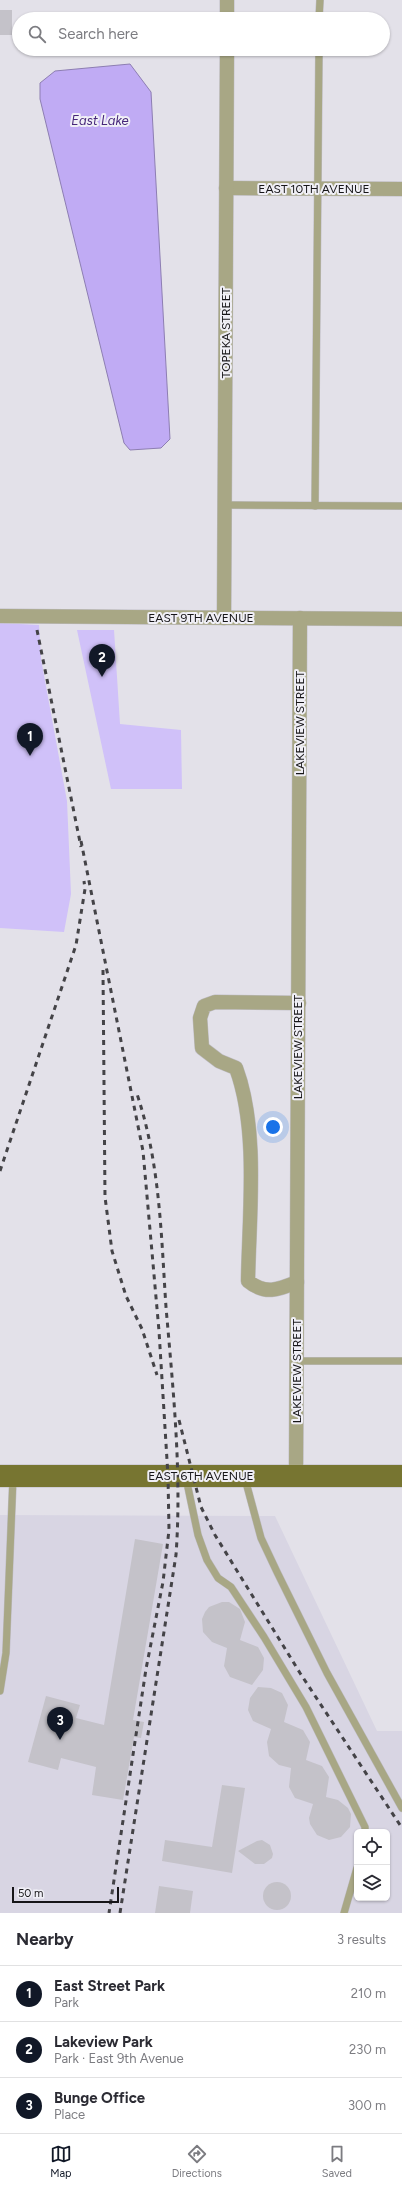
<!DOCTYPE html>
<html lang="en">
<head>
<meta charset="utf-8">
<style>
	:root { --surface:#fff; --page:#f7f7f7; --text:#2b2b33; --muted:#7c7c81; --line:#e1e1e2; --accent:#111827 }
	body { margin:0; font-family:Figtree,sans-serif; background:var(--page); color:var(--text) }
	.controls { position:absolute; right:12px; bottom:12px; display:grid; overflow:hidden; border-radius:6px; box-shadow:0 1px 3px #0004 }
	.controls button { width:36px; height:36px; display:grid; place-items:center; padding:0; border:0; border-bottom:1px solid var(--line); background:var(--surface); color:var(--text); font:20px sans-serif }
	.scale { position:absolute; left:12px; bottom:10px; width:107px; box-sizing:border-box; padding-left:4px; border:2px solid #161518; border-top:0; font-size:11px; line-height:14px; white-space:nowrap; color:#161518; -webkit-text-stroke:3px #f0eff6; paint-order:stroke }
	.you { position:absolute; left:273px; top:1127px; width:14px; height:14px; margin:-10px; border:3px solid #fff; border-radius:50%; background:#1a73e8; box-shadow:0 0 0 6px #1a73e833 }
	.badge { display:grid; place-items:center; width:26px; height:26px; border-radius:50%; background:var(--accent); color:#fff; font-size:13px; font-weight:700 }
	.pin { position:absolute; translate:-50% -33px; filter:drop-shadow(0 1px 2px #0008) }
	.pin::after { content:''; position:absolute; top:21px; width:14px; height:12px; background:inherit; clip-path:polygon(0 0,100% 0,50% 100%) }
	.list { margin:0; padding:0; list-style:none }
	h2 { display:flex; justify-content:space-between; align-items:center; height:52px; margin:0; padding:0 16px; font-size:17px }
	h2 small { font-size:13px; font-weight:400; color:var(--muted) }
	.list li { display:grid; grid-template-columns:26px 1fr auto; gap:12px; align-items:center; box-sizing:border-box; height:56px; padding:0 16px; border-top:1px solid var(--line) }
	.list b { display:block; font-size:15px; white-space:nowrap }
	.list p { margin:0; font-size:13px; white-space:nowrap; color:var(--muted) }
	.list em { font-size:13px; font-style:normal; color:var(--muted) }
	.icon { flex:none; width:22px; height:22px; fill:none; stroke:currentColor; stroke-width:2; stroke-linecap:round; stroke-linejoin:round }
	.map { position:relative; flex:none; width:402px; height:1913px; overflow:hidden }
	.search { position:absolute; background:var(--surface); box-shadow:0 1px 3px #0004; left:12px; right:12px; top:12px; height:44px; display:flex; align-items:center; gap:10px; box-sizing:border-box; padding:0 14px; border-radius:22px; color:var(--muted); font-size:15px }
	.sheet { height:220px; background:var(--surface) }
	nav { display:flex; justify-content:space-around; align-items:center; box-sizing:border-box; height:56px; border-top:1px solid var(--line); background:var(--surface); font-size:11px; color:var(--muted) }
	nav a { display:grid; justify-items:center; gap:2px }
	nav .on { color:var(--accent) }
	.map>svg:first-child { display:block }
	.built { fill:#d8d5e3; fill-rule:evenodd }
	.green { fill:#d0c1f9 }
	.water { fill:#c0abf4; stroke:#8d7eb2 }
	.building { fill:#c4c2c9 }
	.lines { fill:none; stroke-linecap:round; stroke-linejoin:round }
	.lane-casing { stroke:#bebcc3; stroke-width:8 }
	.street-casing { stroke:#bebcc3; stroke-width:15 }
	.primary-casing { stroke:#bebcc3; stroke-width:23 }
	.lane { stroke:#a8a785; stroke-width:7 }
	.street { stroke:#a8a785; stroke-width:14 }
	.primary { stroke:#777531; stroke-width:22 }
	.rail { stroke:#444347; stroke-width:3; stroke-dasharray:5 5; stroke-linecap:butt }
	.labels { text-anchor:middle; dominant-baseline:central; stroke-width:4; stroke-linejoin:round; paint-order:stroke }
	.street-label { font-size:12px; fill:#161518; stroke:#f0eff6 }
	.water-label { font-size:13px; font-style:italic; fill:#462679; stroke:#f0eff6 }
</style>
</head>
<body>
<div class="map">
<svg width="402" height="1913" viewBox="0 0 402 1913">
	<rect width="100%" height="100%" fill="#e3e1e9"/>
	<path class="built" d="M0,1515L275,1516L377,1731H402V1913H0ZM357,1832H387V1898H357Z"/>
	<g class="green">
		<polygon points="0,623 39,625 41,659 67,801 71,894 64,932 0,928"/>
		<polygon points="77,630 114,630 120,724 181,730 182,789 111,789"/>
	</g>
	<polygon class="water" points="130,64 151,92 170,439 161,448 130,450 124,443 40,99 40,83 55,71"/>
	<g class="building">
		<rect x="0" y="10" width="12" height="25"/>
		<polygon points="135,1539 163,1544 133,1720 144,1722 141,1738 134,1737 123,1800 92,1795 96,1767 61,1758 58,1770 28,1762 46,1696 80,1705 76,1718 104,1725"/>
		<polygon points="222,1602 229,1602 240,1609 245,1622 240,1640 258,1647 264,1658 263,1670 252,1685 230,1677 224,1666 227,1648 212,1642 203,1632 202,1619 205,1612 209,1607"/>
		<polygon points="258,1687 271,1688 282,1693 288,1705 284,1722 303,1730 310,1742 306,1760 322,1766 329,1777 326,1797 338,1800 348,1808 351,1814 350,1827 341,1837 329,1840 317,1835 310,1824 309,1818 313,1804 295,1798 289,1787 291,1768 279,1765 269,1756 267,1742 271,1729 253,1721 248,1710 250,1698"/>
		<polygon points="222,1785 245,1788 232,1873 162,1861 165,1840 212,1847"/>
		<polygon points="262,1840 270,1845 273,1854 272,1858 264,1864 255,1864 238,1851 257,1841"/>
		<circle cx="277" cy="1896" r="14"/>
		<polygon points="159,1886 193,1891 190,1913 155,1913"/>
	</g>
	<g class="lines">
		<g class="lane-casing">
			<g id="lane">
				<polyline points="319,19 320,0"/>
				<polyline points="225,505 402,506"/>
				<polyline points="315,506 319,49"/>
				<polyline points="297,1361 402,1361"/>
				<polyline points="186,1478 198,1535 207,1560 218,1578 231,1587 264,1637 306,1707 365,1827 365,1832"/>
				<polyline points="242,1479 247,1486 261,1538 277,1572 327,1673 402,1808"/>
				<polyline points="0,1691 6,1653 13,1478"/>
				<polyline points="344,1913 357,1868"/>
			</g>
		</g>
		<g class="street-casing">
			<g id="street">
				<polyline points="227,19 227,0"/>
				<polyline points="226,188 402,189"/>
				<polyline points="0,616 402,619"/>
				<polyline points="224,618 227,49"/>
				<path d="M297,1282C278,1290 265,1295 248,1281C249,1216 259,1130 236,1068L219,1061L202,1048L200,1018L204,1006L215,1002L299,1003"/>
				<polyline points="296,1476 300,618"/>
			</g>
		</g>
		<g class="primary-casing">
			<polyline id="primary" points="0,1476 402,1476"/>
		</g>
		<use href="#lane" class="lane"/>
		<use href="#street" class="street"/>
		<use href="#primary" class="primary"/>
		<g class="rail">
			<polyline points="37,630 81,847"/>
			<polyline points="81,841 143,1151 159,1331 168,1476 169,1530 163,1582 146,1669 109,1913"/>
			<polyline points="103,970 105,1197 112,1251 126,1296 142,1329 157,1375"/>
			<polyline points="0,1171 76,945 85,889 84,881"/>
			<polyline points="179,1420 201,1507 215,1535 300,1673 402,1828"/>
			<path d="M120,1913L176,1555C182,1472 173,1389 166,1307C161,1233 160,1161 136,1091"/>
		</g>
	</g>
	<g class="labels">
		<g class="street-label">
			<text x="314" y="189">EAST 10TH AVENUE</text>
			<text transform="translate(226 333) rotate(-90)">TOPEKA STREET</text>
			<text x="201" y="618">EAST 9TH AVENUE</text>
			<text transform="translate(300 723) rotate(-90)">LAKEVIEW STREET</text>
			<text transform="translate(298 1047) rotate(-90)">LAKEVIEW STREET</text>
			<text transform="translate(297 1371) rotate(-90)">LAKEVIEW STREET</text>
			<text x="201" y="1476">EAST 6TH AVENUE</text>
		</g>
		<g class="water-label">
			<text x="100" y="120">East Lake</text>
		</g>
	</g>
</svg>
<div class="controls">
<button><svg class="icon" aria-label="locate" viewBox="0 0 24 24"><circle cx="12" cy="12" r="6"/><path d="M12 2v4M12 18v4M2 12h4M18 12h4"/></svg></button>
<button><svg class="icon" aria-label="layers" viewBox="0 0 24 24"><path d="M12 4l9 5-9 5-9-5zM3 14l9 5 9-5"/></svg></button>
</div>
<div class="scale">50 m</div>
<div class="you"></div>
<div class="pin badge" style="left:30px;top:756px">1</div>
<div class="pin badge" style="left:102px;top:677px">2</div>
<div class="pin badge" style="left:60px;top:1740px">3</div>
<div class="search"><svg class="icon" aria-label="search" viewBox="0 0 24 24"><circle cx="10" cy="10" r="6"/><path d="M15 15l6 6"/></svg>Search here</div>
</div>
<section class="sheet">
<h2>Nearby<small>3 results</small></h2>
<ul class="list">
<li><span class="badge">1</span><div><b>East Street Park</b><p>Park</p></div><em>210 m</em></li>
<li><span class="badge">2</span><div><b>Lakeview Park</b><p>Park · East 9th Avenue</p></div><em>230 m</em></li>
<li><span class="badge">3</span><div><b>Bunge Office</b><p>Place</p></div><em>300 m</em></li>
</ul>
</section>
<nav>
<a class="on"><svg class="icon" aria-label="map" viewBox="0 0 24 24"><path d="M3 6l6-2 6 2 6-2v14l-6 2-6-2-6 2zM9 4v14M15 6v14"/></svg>Map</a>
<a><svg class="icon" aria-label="directions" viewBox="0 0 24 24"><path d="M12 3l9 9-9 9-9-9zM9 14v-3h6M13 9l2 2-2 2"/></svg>Directions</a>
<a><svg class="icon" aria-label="saved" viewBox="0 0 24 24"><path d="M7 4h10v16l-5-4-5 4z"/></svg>Saved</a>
</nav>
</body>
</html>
